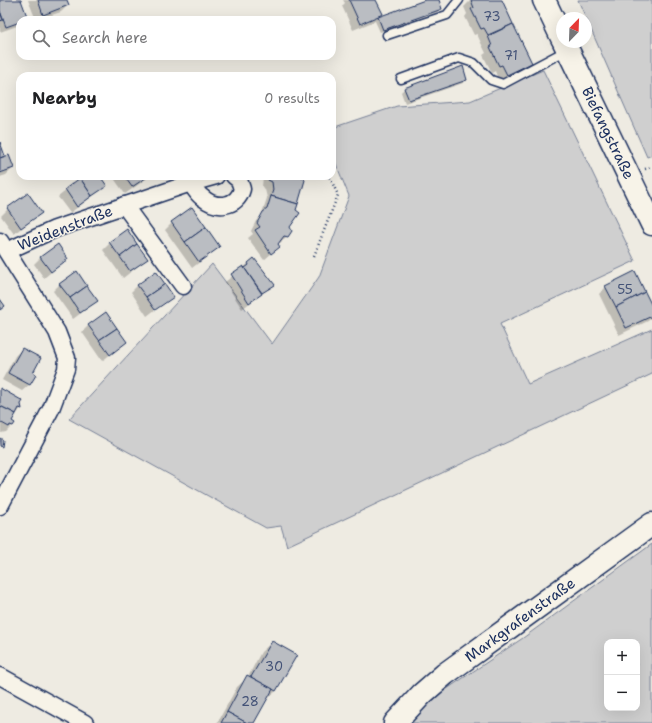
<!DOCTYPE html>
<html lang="en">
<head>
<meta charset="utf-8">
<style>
	:root { --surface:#fff; --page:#f2f2f2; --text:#202124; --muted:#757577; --line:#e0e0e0 }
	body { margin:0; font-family:"Shantell Sans",sans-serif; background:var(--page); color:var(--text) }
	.controls { position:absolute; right:12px; bottom:12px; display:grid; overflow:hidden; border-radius:8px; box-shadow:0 4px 16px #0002 }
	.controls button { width:36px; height:36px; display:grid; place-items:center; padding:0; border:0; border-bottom:1px solid var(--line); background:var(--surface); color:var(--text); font:20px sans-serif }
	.compass { position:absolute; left:556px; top:12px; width:36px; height:36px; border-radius:50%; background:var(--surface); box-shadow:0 4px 16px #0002; rotate:23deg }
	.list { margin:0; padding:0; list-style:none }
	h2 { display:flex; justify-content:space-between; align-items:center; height:52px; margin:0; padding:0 16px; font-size:17px }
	h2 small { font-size:13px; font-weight:400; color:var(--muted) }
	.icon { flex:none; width:22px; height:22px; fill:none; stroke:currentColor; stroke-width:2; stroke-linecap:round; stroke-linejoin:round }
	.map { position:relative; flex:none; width:652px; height:723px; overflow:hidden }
	.search { position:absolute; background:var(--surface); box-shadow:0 4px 16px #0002; left:16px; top:16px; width:320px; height:44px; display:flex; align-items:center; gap:10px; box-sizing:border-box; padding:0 14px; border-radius:12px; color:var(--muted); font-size:15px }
	.panel { position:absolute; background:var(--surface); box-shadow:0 4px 16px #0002; left:16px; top:72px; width:320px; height:108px; border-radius:12px }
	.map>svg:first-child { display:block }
	.green { fill:#cfcfcf; stroke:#757f96; fill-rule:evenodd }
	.shadow { fill:#0003 }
	.building { fill:#babdc2; stroke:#1b2f5e }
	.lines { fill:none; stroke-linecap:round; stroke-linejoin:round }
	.service-casing { stroke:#1b2f5e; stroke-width:11 }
	.minor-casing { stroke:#1b2f5e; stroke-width:19 }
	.secondary-casing { stroke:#1b2f5e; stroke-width:25 }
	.path { stroke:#1b2f5e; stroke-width:2.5; stroke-dasharray:1 3; stroke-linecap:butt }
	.service { stroke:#f7f3e8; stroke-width:8 }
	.minor { stroke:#f7f3e8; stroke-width:16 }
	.secondary { stroke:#f7f3e8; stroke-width:22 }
	.labels { text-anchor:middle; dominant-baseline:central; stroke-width:3; stroke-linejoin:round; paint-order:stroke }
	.number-label { font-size:13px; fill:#435277 }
	.street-label { font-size:15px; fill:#1b2f5e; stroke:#f7f3e8 }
</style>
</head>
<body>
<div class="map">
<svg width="652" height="723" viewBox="0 0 652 723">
	<rect width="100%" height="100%" fill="#eeebe2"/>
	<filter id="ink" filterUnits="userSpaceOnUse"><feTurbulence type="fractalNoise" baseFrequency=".025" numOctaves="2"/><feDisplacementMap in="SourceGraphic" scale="8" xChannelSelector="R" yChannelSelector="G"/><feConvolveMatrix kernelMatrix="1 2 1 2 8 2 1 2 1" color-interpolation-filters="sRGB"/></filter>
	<g filter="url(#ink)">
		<g class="green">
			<polygon points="578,0 652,0 652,155 647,157"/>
			<polygon points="543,70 635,261 500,324 528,384 652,329 652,374 287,546 281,526 266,528 69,419 212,264 272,344 319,277 349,196 332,154 332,128 397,106 470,101"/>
			<path d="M652,544V723H408L423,705L523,638ZM607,642H637V708H607Z"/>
		</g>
		<g class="shadow">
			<polygon points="4,0 20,0 27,19 20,20 20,25 0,32 0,1"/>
			<polygon points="28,0 66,0 68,5 61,12 36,20"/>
			<polygon points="343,0 375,0 381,14 376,19 428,0 438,0 440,9 437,12 380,32 375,21 353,30 342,6 345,3"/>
			<polygon points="471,0 501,0 531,63 524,70 499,82 495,71 492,73 483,55 486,53 481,43 477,34 474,35 465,17 467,14 464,7"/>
			<polygon points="462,67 466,79 463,83 405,103 401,92 404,89"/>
			<polygon points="0,146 4,157 13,168 6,175 0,177"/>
			<polygon points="85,176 99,176 106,186 70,213 58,197"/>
			<polygon points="115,176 150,176 125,194 113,177"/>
			<polygon points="263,176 299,176 287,236 280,243 276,243 279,247 264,260 248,238 253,234 251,231 256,221 261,216 267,198 265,189 262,187"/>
			<polygon points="8,209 40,213 14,234 1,216"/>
			<polygon points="172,223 219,247 192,268 165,230"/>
			<polygon points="110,243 147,259 123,278 103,250"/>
			<polygon points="41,257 67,259 44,278 34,264"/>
			<polygon points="249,263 273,285 242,309 225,282"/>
			<polygon points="60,284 97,301 73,319 53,291"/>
			<polygon points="138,285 173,296 147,316 131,292"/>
			<polygon points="606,287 652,308 652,317 648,321 619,335 599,294"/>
			<polygon points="89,325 126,342 102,361 82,332"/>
			<polygon points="22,349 32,374 29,385 22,391 2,380 15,356"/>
			<polygon points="0,390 20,404 21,408 11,421 13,425 6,432 1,433"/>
			<polygon points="272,642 276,691 265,701 253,723 217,723 237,687 248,677 261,652"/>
		</g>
		<g class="building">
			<polygon points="0,0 21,0 28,19 20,20 20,22 6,27 0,11"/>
			<polygon points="38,0 67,0 69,5 43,15"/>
			<polygon points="349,0 376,0 383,14 360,24"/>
			<polygon points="425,0 439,0 442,9 383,30 378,17"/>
			<polygon points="471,0 502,0 513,24 488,35 484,28 481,29 471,9 474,8"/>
			<polygon points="0,11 3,20 0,21"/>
			<polygon points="513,24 532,63 507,75 502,65 499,66 490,47 492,46 488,36"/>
			<polygon points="463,66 467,80 409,100 404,88"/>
			<polygon points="0,142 5,156 0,158"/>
			<polygon points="9,155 14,168 0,173 0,158"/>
			<polygon points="83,176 100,176 107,186 92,196 80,178"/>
			<polygon points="124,176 146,176 147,177 132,187"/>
			<polygon points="268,176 301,176 305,180 298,204 271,196 273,190 272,182 268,180"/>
			<polygon points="80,178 92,196 77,207 65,189"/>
			<polygon points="28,193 42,213 21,228 7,208"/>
			<polygon points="271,196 298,204 296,210 300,213 290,227 292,231 288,237 284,236 278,244 280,247 271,254 255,230 260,227 257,223 263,212 267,209"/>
			<polygon points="192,207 206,227 185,242 171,222"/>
			<polygon points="206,227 220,247 199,262 185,242"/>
			<polygon points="127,229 137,244 120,257 109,242"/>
			<polygon points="58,244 68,259 51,272 40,257"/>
			<polygon points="137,244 148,259 130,271 120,257"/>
			<polygon points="254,258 275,285 262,293 243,266 245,268 249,265 248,263"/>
			<polygon points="243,266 262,294 249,303 231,274"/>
			<polygon points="77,271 87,286 70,298 59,284"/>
			<polygon points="156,271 165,284 146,297 137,285"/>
			<polygon points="635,271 645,292 616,307 605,286"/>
			<polygon points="165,284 174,297 155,310 146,297"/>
			<polygon points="87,286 98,301 80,313 70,298"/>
			<polygon points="645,292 652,306 652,316 626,328 616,307"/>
			<polygon points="0,299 5,306 0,310"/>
			<polygon points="106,312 117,328 99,340 88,325"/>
			<polygon points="117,328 127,342 110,355 99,340"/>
			<polygon points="22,348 41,358 33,373 36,375 30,385 8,373"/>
			<polygon points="0,388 23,401 21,404 22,409 19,408 16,414 0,406"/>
			<polygon points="0,406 16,414 12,421 15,423 13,426 10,425 9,427 0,422"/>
			<polygon points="0,438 3,440 2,447 0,446"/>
			<polygon points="272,641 297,655 276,691 251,677"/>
			<polygon points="247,675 273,689 254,723 247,723 227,712"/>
			<polygon points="227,712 247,723 221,723"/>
		</g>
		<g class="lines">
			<g class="service-casing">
				<g id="service">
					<polyline points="387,35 447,15 459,0"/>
					<polyline points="401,79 459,58 474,63 491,80 503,84 567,50"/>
				</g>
			</g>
			<g class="minor-casing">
				<g id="minor">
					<path d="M191,183C194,188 197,194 203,198C216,209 237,208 242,189L239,180L234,176"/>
					<polyline points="124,205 183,286"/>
					<polyline points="0,241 57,332 67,358 66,369 51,409 0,506"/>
					<polyline points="7,251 55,229 191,183 216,176"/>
					<polyline points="0,676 85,723"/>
				</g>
			</g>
			<g class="secondary-casing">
				<g id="secondary">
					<polyline points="544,0 562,38"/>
					<polyline points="564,42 652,224"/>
					<polyline points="395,723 422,694 445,674 652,524"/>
				</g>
			</g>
			<g class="path">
				<polyline points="645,169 652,167"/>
				<polyline points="314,256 338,195 329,176"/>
			</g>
			<use href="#service" class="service"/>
			<use href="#minor" class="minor"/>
			<use href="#secondary" class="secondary"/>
		</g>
	</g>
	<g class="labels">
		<g class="number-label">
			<text x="492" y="16">73</text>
			<text x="511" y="55">71</text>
			<text x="625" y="289">55</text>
			<text x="274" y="666">30</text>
			<text x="250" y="701">28</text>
		</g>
		<g class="street-label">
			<text transform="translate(608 133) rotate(64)">Biefangstraße</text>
			<text transform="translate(65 228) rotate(-21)">Weidenstraße</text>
			<text transform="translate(520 620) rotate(-36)">Markgrafenstraße</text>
		</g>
	</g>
</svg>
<div class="controls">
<button>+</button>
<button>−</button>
</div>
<svg class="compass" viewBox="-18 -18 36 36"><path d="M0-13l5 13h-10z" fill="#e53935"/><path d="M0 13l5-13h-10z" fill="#757577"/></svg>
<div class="search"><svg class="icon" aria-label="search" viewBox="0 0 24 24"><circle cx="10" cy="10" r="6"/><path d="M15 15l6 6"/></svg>Search here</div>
<section class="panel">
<h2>Nearby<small>0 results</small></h2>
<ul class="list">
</ul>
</section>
</div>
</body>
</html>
